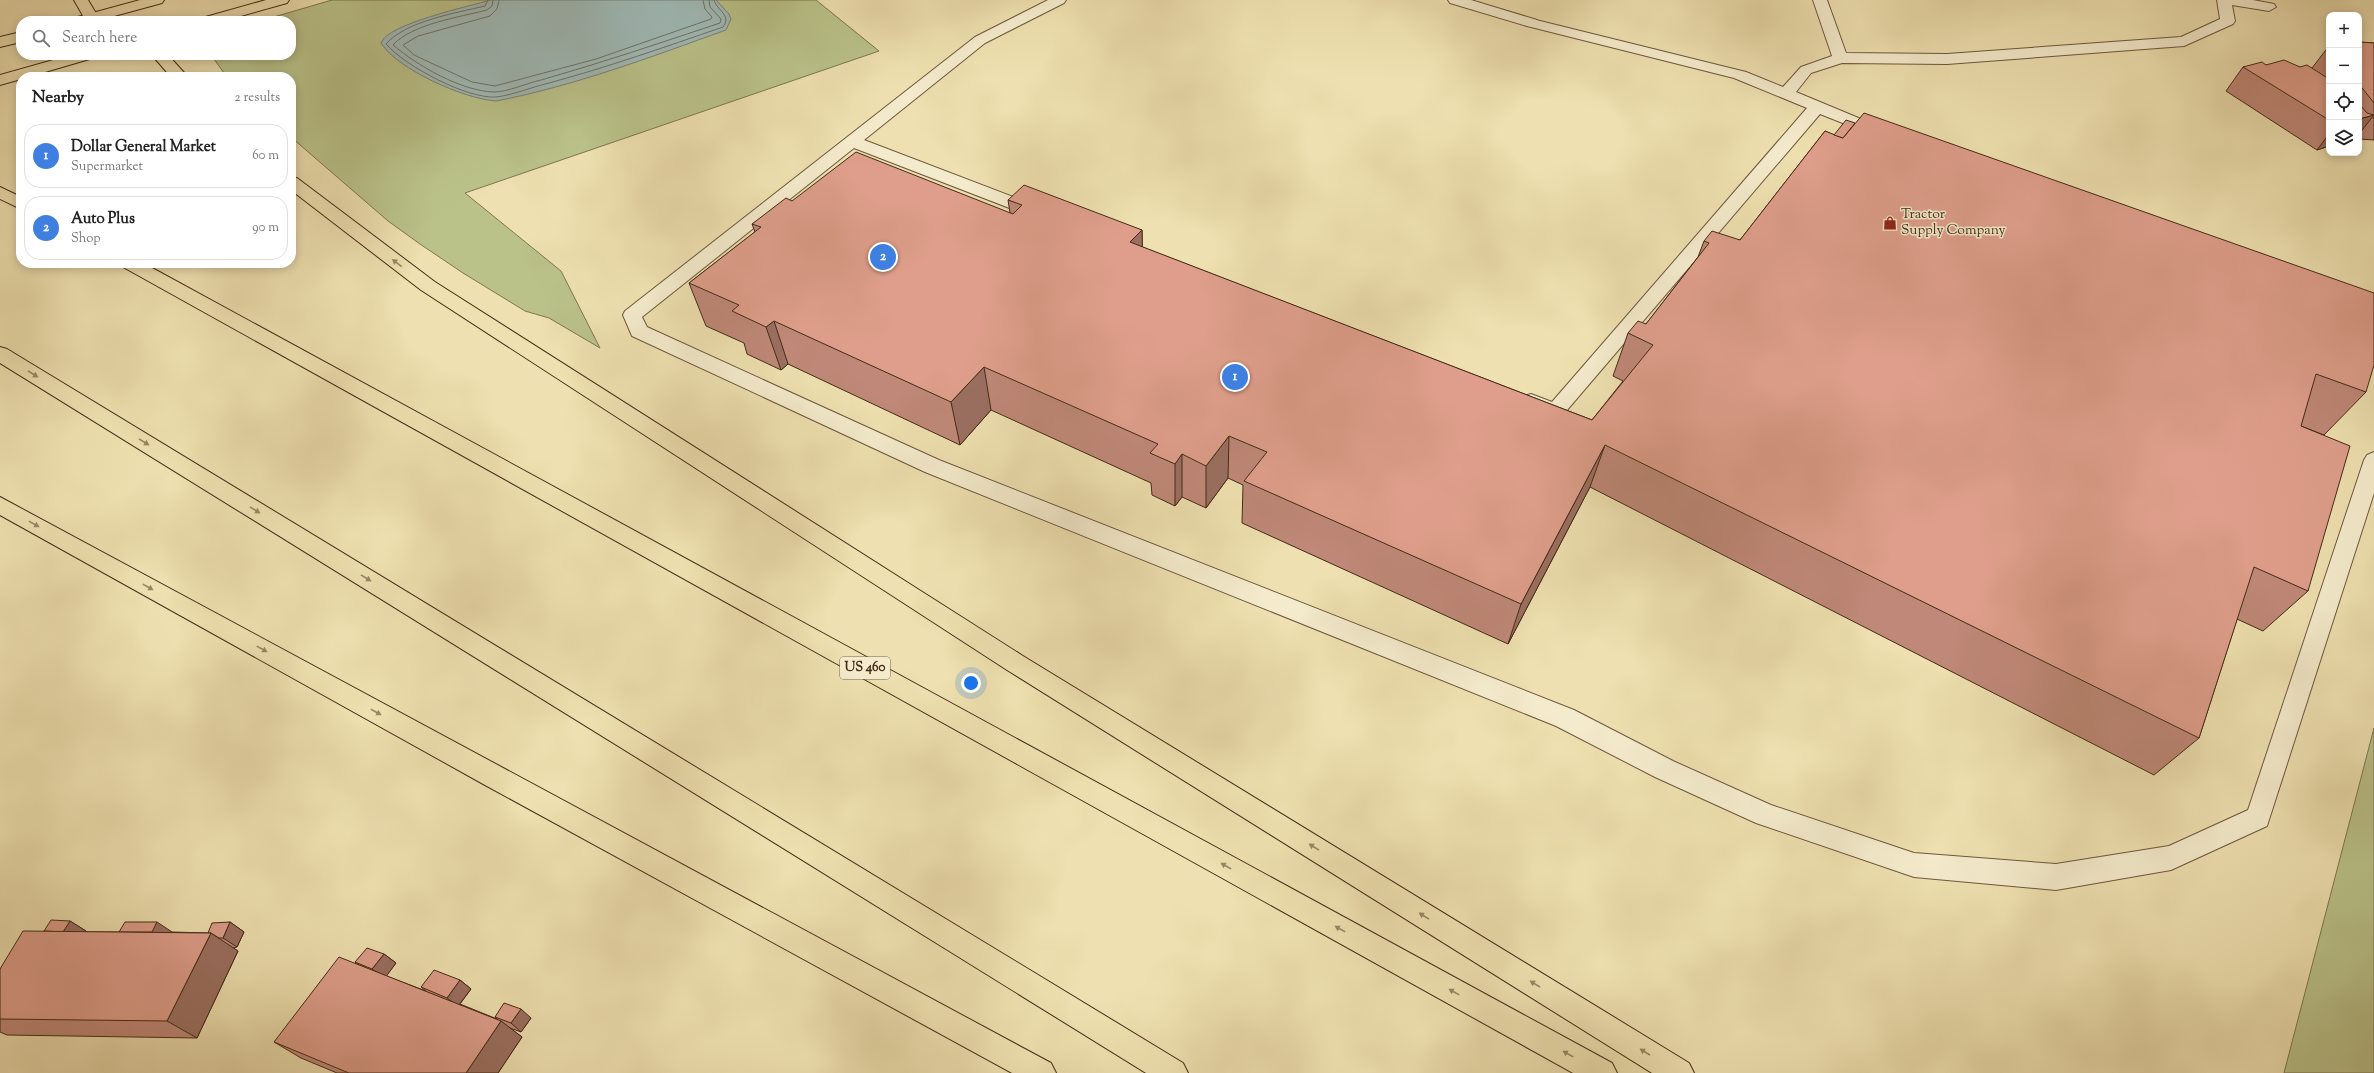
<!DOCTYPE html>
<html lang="en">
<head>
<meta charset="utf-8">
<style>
	:root { --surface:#fff; --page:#f6f6f6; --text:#222; --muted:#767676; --line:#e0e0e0; --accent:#b45309 }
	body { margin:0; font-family:"Sorts Mill Goudy",serif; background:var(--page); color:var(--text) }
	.controls { position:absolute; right:12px; top:12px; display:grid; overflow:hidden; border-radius:8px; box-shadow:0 2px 10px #0003 }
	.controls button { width:36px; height:36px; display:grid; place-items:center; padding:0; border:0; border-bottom:1px solid var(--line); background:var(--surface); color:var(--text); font:20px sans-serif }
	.you { position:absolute; left:971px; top:683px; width:14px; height:14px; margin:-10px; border:3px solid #fff; border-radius:50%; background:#1a73e8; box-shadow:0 0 0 6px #1a73e833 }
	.badge { display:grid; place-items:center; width:26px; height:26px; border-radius:50%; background:var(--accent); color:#fff; font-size:13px; font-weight:700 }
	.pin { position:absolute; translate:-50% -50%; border:2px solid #fff; box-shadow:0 1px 4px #0006 }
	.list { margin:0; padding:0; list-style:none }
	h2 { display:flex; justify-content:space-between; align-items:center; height:52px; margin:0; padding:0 16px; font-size:17px }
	h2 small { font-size:13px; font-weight:400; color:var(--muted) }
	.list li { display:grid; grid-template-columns:26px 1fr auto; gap:12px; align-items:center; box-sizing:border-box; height:64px; margin:0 8px 8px; padding:0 8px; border:1px solid var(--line); border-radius:16px }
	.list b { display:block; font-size:15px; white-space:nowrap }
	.list p { margin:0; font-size:13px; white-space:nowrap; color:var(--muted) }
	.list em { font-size:13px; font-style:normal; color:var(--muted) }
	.icon { flex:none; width:22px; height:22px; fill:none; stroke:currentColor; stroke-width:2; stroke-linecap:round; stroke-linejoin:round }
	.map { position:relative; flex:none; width:2374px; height:1073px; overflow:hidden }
	.search { position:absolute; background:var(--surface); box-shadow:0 2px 10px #0003; left:16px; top:16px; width:280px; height:44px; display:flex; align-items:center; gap:10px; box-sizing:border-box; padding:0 14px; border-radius:16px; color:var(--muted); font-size:15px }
	.panel { position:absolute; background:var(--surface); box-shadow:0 2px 10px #0003; left:16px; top:72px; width:280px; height:196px; border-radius:16px }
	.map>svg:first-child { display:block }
	.green { fill:#bac28a; stroke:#7f7650 }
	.water { fill:#9fbab7; stroke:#7b8177 }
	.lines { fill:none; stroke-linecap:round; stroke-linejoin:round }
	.shore { stroke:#727266; stroke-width:1 }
	.lane-casing { stroke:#6e583c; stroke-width:2 }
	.street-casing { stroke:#6e583c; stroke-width:2 }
	.primary-casing { stroke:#442b16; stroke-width:2 }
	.highway-casing { stroke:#442b16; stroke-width:2 }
	.lane { fill:#f4ebcc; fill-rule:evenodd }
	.street { fill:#f4ebcc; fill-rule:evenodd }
	.primary { fill:#eee0b0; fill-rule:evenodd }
	.highway { fill:#eee0b0; fill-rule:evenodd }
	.wall { fill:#bf8878; stroke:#442b16 }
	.shaded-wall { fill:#9b6f61; stroke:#442b16 }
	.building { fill:#de9e8b; stroke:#442b16 }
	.oneway { fill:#998663 }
	.labels { text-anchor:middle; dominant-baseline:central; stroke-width:3; stroke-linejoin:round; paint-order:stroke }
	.shield { fill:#f4ebcc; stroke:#79654d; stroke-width:1 }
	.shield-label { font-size:13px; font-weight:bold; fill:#442b16 }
	.poi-label { font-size:14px; fill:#442b16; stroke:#f4ebcc; text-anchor:start }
</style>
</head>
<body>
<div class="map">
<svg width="2374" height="1073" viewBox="0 0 2374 1073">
	<rect width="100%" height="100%" fill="#eee0b0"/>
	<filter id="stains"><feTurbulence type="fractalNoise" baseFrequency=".005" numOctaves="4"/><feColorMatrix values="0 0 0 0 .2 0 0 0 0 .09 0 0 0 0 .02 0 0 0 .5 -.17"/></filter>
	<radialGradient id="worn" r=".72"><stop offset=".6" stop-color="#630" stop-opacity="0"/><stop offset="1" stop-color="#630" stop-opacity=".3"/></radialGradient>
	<g class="green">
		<polygon points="332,0 816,0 879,51 465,193 561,271 600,348 549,318 525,311 463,273 420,244 388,221 292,138 291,77 227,77 211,55 291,55 291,21 260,21"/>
		<polygon points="2374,728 2374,1073 2284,1073"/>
	</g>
	<path class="water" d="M491,0H716L729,14L731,19L726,30C651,57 574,86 496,101C465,99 398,70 381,43C387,24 470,6 491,0Z"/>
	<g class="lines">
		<g class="shore">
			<path d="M488,0L485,6C456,13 406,21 386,44C405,66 467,99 496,97C513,95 532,87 549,83C608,67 665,47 723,27C732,15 717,11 714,0"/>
			<path d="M493,0L492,6L487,10C460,17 412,24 393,45C418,66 461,91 494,92C508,92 527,83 541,80C601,63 660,43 720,23L721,19L710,7L709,0"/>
			<polyline points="499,0 497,9 490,16 418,36 403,45 414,55 472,82 495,86 596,59 711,19 712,17 705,9 703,0"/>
		</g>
		<g class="lane-casing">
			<g id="lane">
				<polygon points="1048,0 1066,0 1064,3 985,43 864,140 1042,208 1045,212 1042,216 1030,216 854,148 642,317 647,327 939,460 1574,710 1673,761 1771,805 1914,853 2056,864 2169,846 2248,810 2364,460 2367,455 2374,452 2374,493 2267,826 2171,870 2056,890 1914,877 1756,823 1655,777 1556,726 925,472 632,336 623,315 625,311 975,37"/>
				<path d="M1813,0H1827L1846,53L1947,54L2181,37L2220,19L2217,0H2253L2274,4L2276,7L2269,11L2232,5L2235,21L2233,24L2184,46L1947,64L1842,63L1811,73L1796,92L1885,129L1887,132L1885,135H1873L1820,114L1562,416C1551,420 1527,412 1521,401L1524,396L1531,394L1552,402L1807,108L1734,78L1527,26L1525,23L1527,20L1532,19L1746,72L1783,87L1801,67L1832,56Z"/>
			</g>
		</g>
		<g class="street-casing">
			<polygon id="street" points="1448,0 1471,0 1537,20 1539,23 1537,26 1527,26 1450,3"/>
		</g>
		<g class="primary-casing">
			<g id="primary">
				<polygon points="140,0 164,0 162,3 96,21 72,21 74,18"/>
				<polygon points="266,0 289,0 287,3 223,21 200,21 202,18"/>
				<polygon points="21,32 21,42 0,47 0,37"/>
				<polygon points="71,55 96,55 93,58 28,77 21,77 21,79 0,85 0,75"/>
			</g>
		</g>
		<g class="highway-casing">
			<g id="highway">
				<polygon points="74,0 88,0 97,15 105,21 86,21"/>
				<polygon points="152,55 168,55 188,77 171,77"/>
				<polygon points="291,177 297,178 435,282 1023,656 1689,1063 1694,1073 1652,1073 1007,670 421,290 291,190"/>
				<polygon points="0,187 21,197 21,209 0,199"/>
				<polygon points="120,263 143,263 1612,1063 1617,1073 1573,1073 123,267"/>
				<polygon points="0,347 7,349 1183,1063 1188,1073 1146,1073 0,363"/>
				<polygon points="0,497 1051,1063 1056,1073 1012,1073 485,785 0,515"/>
			</g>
		</g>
		<use href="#lane" class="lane"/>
		<use href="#street" class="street"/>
		<use href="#primary" class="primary"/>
		<use href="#highway" class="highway"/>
	</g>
	<g class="wall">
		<polygon points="2359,42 2374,43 2374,140 2359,139"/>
		<polygon points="2329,46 2329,146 2317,150 2226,91 2243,67 2266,65 2312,68"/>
		<polygon points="1825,131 2366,392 2324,435 2301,426 2308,591 2263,631 2237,619 2199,738 2154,775 1590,487 1508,644 1242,523 1243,485 1228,478 1206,508 1182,497 1175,506 1152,495 1151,483 991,410 960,445 788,364 781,370 747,354 744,343 706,326 689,283 755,232 752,224 792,201 1010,213 1008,200 1142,230 1142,247 1592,420 1623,381 1613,376 1628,333 1646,324 1698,257 1704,241 1740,240"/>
		<polygon points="70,921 86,931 86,932 172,932 208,933 230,922 244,932 237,947 233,948 238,951 197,1038 7,1035 0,1032 0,969 44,931"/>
		<polygon points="384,954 396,963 386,976 426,991 421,987 460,980 471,989 460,1004 497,1019 495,1017 531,1018 521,1032 510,1028 522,1037 498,1073 337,1073 301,1058 274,1042 359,965 355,962"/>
	</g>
	<g class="shaded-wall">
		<polygon points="2374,115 2359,134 2359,119"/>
		<polygon points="2329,134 2329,146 2317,150"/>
		<polygon points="1142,230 1143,274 1130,242"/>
		<polygon points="774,321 788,364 781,370 766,327"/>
		<polygon points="984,367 991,410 960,445 951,402"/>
		<polygon points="1229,436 1228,478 1206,508 1206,466"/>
		<polygon points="1605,445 1590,487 1508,644 1521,604"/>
		<polygon points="1182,454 1182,497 1175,506 1175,464"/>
		<polygon points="70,921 86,931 76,948 59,938"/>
		<polygon points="157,922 172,932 164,948 148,939"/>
		<polygon points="230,922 244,932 237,947 223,938"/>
		<polygon points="211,933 238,951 197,1038 167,1021"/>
		<polygon points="384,954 396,963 385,978 372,969"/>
		<polygon points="460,980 471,989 458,1006 447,998"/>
		<polygon points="521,1009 531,1018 521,1032 511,1023"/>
		<polygon points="501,1021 522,1037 498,1073 466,1073"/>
	</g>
	<g class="building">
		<polygon points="2359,42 2374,43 2374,103 2359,84"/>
		<polygon points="2284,60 2300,67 2307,65 2329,79 2329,120 2243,67 2262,62 2266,65"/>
		<polygon points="2359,105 2361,106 2367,113 2374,115 2359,119"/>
		<polygon points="1864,113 2374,293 2374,365 2366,392 2316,374 2301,426 2350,446 2308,591 2254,567 2199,738 1605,445 1521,604 1244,481 1267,452 1229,436 1206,466 1182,454 1175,464 1150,453 1158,444 984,367 951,402 774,321 766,327 732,311 739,305 689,283 761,227 752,224 786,198 792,201 856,152 1013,214 1022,205 1008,200 1024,185 1142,230 1130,242 1592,420 1653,345 1628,333 1638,321 1646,324 1709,243 1704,241 1712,231 1740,240 1825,131 1843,138"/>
		<polygon points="1846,120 1855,123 1843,138 1834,135"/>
		<polygon points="51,920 70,921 63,932 44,931"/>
		<polygon points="125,922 157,922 152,932 119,932"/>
		<polygon points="230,922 223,938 219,938 211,933 208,933 212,923"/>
		<polygon points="23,931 211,933 167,1021 0,1019 0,969"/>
		<polygon points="367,948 384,954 372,969 355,962"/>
		<polygon points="339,957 501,1021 466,1073 349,1073 274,1042"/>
		<polygon points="434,970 460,980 447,998 421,987"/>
		<polygon points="504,1003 521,1009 511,1023 495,1017"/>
	</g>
	<defs><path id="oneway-solid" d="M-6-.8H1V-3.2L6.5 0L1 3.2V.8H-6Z"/></defs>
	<g class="oneway">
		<use href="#oneway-solid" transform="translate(397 263) rotate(-143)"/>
		<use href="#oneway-solid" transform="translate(33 374) rotate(32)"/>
		<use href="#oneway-solid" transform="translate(144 442) rotate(32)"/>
		<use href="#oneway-solid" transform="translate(255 510) rotate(32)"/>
		<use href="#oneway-solid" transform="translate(34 524) rotate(29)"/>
		<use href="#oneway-solid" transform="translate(366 578) rotate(32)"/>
		<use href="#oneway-solid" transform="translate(148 587) rotate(29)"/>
		<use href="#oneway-solid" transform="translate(262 649) rotate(29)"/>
		<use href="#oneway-solid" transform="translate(376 712) rotate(29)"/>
		<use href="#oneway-solid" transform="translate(1314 847) rotate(-148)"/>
		<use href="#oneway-solid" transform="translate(1226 866) rotate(-151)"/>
		<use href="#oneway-solid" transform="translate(1424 916) rotate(-148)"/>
		<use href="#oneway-solid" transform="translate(1340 929) rotate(-151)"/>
		<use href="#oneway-solid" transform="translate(1535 984) rotate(-148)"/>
		<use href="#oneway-solid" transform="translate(1454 992) rotate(-151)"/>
		<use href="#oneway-solid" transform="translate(1645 1052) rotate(-148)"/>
		<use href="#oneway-solid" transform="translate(1568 1054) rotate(-151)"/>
	</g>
	<defs>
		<g id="shop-bare" transform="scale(1.08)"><path d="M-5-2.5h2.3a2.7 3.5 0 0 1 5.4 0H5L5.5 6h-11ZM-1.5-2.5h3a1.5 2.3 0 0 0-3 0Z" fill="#8f2418" stroke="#f4ebcc" stroke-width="2.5" paint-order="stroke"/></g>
	</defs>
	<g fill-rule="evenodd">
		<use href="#shop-bare" x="1890" y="223"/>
	</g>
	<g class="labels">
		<rect class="shield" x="840" y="657" width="50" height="22" rx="3"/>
		<g class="shield-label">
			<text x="865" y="668">US 460</text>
		</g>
		<g class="poi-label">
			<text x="1901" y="215">Tractor<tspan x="1901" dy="16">Supply Company</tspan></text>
		</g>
	</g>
	<rect width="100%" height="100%" filter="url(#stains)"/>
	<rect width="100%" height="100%" fill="url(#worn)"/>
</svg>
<div class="controls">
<button>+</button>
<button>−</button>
<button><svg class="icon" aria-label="locate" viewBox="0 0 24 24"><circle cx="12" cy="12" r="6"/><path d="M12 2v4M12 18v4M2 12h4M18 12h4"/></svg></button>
<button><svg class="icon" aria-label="layers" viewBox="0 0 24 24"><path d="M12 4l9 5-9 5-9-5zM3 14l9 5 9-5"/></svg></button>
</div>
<div class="you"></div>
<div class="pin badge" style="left:1235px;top:377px;background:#3f7fe0">1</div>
<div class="pin badge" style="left:883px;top:257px;background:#3f7fe0">2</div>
<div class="search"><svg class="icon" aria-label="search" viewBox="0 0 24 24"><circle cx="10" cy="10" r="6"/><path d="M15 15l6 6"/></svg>Search here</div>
<section class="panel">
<h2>Nearby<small>2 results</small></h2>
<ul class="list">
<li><span class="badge" style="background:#3f7fe0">1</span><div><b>Dollar General Market</b><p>Supermarket</p></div><em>60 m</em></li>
<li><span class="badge" style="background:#3f7fe0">2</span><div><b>Auto Plus</b><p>Shop</p></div><em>90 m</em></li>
</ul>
</section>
</div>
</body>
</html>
